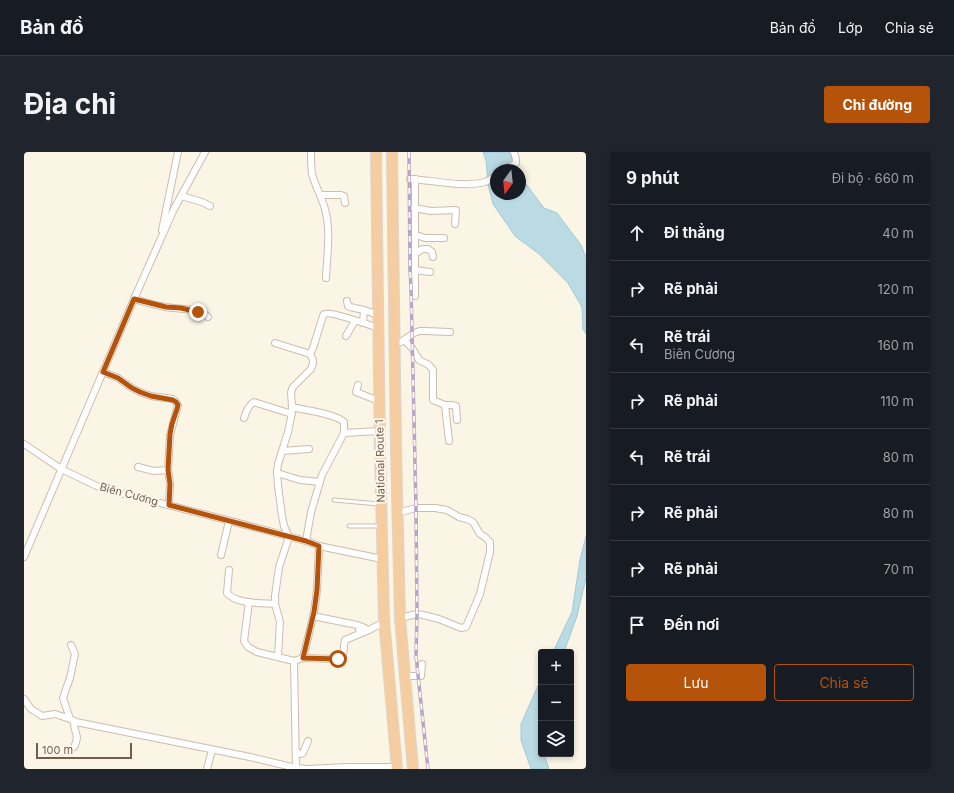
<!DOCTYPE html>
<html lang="vi">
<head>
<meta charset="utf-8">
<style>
	:root { --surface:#171b24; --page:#20242c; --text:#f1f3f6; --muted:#9ea1a6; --line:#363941; --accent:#b45309 }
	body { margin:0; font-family:Inter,sans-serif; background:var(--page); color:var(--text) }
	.controls { position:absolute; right:12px; bottom:12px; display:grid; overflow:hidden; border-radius:4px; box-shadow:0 2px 6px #0003 }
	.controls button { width:36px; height:36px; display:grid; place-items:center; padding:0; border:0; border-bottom:1px solid var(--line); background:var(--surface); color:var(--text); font:20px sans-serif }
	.compass { position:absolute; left:466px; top:12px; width:36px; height:36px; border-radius:50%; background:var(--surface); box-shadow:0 2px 6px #0003; rotate:195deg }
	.scale { position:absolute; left:12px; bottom:10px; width:96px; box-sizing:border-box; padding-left:4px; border:2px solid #745d4c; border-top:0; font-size:11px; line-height:14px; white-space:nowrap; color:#745d4c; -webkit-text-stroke:3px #fef9ec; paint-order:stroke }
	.stop { position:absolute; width:12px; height:12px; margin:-9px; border:3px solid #b45309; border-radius:50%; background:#fff }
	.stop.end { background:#b45309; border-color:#fff; box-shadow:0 1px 4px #0008 }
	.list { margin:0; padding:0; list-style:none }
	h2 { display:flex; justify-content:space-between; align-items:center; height:52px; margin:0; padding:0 16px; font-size:17px }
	h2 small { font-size:13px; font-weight:400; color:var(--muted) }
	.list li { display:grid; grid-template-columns:26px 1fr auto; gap:12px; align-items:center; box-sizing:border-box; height:56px; padding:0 16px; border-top:1px solid var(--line) }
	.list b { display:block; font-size:15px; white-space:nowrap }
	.list p { margin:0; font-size:13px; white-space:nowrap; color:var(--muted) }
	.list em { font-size:13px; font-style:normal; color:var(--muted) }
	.actions { display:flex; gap:8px; padding:12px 16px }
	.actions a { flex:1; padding:9px 0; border:1px solid var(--accent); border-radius:4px; text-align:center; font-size:14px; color:var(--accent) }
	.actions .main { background:var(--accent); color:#fff }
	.icon { flex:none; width:22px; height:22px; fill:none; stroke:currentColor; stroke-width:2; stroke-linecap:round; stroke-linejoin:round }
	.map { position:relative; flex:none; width:562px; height:617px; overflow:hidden; border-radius:4px }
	header { display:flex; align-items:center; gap:24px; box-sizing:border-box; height:56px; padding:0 20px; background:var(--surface); border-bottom:1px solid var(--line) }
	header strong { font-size:19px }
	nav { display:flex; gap:22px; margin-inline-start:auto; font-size:14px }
	.intro { display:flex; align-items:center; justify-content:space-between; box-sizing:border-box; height:96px; padding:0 24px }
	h1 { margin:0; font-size:28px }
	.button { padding:10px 18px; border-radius:4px; background:var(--accent); color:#fff; font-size:14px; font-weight:700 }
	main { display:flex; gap:24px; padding:0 24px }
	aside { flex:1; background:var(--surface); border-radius:4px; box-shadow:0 2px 6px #0003 }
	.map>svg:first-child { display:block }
	.water { fill:#bbdbe4; stroke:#a2cad6 }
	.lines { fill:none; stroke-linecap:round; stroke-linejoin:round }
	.service-casing { stroke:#cdbdad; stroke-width:5 }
	.minor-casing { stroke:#cdbdad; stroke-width:8 }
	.trunk-casing { stroke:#dbd5d0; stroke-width:12 }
	.service { stroke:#fff; stroke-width:3 }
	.minor { stroke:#fff; stroke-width:6 }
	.trunk { stroke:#f6cda0; stroke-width:10 }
	.rail-casing { stroke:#b9a5c5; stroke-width:3.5 }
	.rail { stroke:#fef9ec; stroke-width:2; stroke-dasharray:6; stroke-linecap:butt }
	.route { stroke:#b45309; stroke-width:5 }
	.labels { text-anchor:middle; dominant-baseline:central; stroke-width:4; stroke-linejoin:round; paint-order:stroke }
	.street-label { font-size:11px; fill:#745d4c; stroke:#fef9ec }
</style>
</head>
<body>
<header>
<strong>Bản đồ</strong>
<nav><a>Bản đồ</a><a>Lớp</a><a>Chia sẻ</a></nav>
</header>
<div class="intro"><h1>Địa chỉ</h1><a class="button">Chỉ đường</a></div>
<main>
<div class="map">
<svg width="562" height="617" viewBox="0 0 562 617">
	<rect width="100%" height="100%" fill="#fbf5e6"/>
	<g class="water">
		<polygon points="459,0 485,0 492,18 472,18 472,42 496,42 496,24 520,56 533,61 557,93 562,105 562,182 559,177 558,155 544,131 515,102 491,84 469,52 464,32 462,9"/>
		<polygon points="562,384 562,426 553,464 540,500 529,500 548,460 556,408"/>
		<polygon points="517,527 517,602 520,602 525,617 507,617 497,588 497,572"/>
	</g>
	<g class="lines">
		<g class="service-casing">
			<g id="service">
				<polyline points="310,348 355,352"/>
				<polyline points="325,374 356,374"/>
			</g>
		</g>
		<g class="minor-casing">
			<g id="minor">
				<path d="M287,0C287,7 287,15 288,22C291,34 298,45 301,57C307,78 303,105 302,126"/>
				<polyline points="482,18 492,11 492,7 490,0"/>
				<path d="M386,27C408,28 439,36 461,30C465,29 468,26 472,24"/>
				<polyline points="391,27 391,144"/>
				<polyline points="296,43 317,43 320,44 321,51"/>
				<polyline points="157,44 178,50 186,54"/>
				<polyline points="390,56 407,59 432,58 431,72"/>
				<polyline points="138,78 154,0"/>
				<polyline points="391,84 395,84 401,86 420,86"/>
				<polyline points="391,101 394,100 398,97 404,97 408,100 409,105"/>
				<polyline points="391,118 406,120"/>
				<path d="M110,147C120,150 131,153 141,155C153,157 176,156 184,165"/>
				<polyline points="323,149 324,154 326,155 340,158"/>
				<polyline points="339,171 340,158 354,163"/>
				<polyline points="322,184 331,169"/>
				<polyline points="380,188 388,196 395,208 405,213 409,218 409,248 411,249 421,253 425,289"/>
				<polyline points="251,191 286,202 289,208 289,211 287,217 269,235 267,240 268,255 267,266 264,280 254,312 253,319 254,334 258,364 260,374 265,385 255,415 251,444 251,452 256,470 254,504"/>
				<polyline points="371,192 377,190 390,181 396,179 401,179 426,180"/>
				<path d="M286,202L289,196L299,164C299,163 300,162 301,162C306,159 346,173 354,176"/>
				<polyline points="79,220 94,226 108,236 116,240 127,244 149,247 152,250 154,253 146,283 144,318 130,319 114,315"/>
				<polyline points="334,233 332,240 355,249"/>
				<polyline points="421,253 428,253 432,254 433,268"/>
				<path d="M268,255C280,258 313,262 320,270V281"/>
				<path d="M220,266C222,260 225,252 230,250L268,262"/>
				<polyline points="0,292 37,317 77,336 199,367 282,389 295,394 358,407"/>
				<polyline points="258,299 285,297"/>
				<polyline points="144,318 146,332 145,353"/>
				<polyline points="253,321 276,328 296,330"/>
				<polyline points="373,361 392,356 411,356 423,358 435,365 443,367 449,370 456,382 461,385 466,390 466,400 456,442 442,475 437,476 415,467 399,463 393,462 376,466"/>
				<polyline points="282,389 287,360 298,323 320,281 355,279"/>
				<polyline points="197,403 205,369"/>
				<polyline points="0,405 110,147 150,57 181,0"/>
				<path d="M205,418L203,441C212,452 237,451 251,452"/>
				<polyline points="225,450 220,489 224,495 233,500 270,509"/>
				<polyline points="289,464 333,473 341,476 335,478"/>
				<polyline points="47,493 51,502 46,526 43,534 39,546 46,567 52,570 226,605 272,616 284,617 322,615 373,615"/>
				<path d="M279,506L314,507L318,505C321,500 319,493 321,488L345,478L360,470"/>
				<polyline points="381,524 397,524 398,512"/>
				<polyline points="0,547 7,557 18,564 31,562 46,567"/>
				<path d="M50,595C57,581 49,582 50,569"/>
				<polyline points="272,601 277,602 279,601 284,589"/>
				<polyline points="272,616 270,509 279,506 290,461 293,438 295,394"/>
				<polyline points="183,617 188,598"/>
			</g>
		</g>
		<g class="trunk-casing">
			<g id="trunk">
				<polyline points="352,0 356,299 360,467 373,617"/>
				<polyline points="368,0 372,298 376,466 389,617"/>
			</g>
		</g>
		<use href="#service" class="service"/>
		<use href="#minor" class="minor"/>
		<use href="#trunk" class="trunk"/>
		<g class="rail-casing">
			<polyline id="rail" points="385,0 386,118 387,135 392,356 393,462 392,504 404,617"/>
		</g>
		<use href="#rail" class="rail"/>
	</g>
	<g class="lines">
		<polyline class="route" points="174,160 157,156 142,155 110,147 79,220 94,226 108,236 116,240 127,244 149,248 152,250 154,253 153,257 148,272 146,282 144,318 146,332 145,353 282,389 295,394 293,438 290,460 279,506 314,507"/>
	</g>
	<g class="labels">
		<g class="street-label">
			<text transform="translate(356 309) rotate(-91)">National Route 1</text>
			<text transform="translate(105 342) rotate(15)">Biên Cương</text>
		</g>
	</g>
</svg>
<div class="controls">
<button>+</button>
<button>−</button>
<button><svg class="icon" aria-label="layers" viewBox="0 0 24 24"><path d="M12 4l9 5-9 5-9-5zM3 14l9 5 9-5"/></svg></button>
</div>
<svg class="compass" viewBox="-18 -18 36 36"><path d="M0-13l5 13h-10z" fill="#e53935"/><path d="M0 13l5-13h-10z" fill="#9ea1a6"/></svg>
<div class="scale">100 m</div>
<div class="stop" style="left:314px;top:507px"></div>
<div class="stop end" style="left:174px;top:160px"></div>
</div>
<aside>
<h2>9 phút<small>Đi bộ · 660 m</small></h2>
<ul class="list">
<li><svg class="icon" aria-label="ahead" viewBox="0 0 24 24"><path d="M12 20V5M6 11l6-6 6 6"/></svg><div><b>Đi thẳng</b></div><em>40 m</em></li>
<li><svg class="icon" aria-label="right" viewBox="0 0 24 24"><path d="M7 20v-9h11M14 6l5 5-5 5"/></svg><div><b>Rẽ phải</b></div><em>120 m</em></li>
<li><svg class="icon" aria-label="left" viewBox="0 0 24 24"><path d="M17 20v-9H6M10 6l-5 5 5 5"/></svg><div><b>Rẽ trái</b><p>Biên Cương</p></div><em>160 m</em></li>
<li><svg class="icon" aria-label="right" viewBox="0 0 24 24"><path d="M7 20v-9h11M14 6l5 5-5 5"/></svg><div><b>Rẽ phải</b></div><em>110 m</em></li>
<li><svg class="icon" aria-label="left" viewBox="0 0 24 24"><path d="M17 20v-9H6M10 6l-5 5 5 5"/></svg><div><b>Rẽ trái</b></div><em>80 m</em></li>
<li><svg class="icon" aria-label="right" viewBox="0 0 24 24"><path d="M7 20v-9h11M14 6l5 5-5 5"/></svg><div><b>Rẽ phải</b></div><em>80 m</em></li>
<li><svg class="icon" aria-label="right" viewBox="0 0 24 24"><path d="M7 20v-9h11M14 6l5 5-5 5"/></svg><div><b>Rẽ phải</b></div><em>70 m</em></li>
<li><svg class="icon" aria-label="arrive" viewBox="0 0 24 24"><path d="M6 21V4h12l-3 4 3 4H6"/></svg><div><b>Đến nơi</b></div></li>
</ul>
<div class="actions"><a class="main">Lưu</a><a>Chia sẻ</a></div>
</aside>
</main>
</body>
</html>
